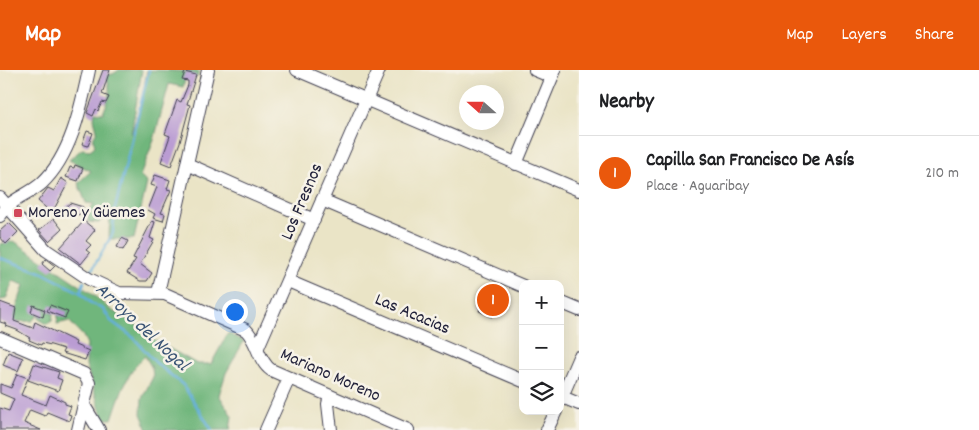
<!DOCTYPE html>
<html lang="en">
<head>
<meta charset="utf-8">
<style>
	:root { --surface:#fff; --page:#f2f2f2; --text:#202124; --muted:#757577; --line:#e0e0e0; --accent:#ea580c }
	body { margin:0; font-family:Dekko,sans-serif; background:var(--page); color:var(--text) }
	.controls { position:absolute; right:15px; bottom:15px; display:grid; overflow:hidden; border-radius:10px; box-shadow:0 5px 20px #0002 }
	.controls button { width:45px; height:45px; display:grid; place-items:center; padding:0; border:0; border-bottom:1px solid var(--line); background:var(--surface); color:var(--text); font:25px sans-serif }
	.compass { position:absolute; left:459px; top:15px; width:45px; height:45px; border-radius:50%; background:var(--surface); box-shadow:0 5px 20px #0002; rotate:291deg }
	.you { position:absolute; left:234px; top:241px; width:18px; height:18px; margin:-12px; border:4px solid #fff; border-radius:50%; background:#1a73e8; box-shadow:0 0 0 8px #1a73e833 }
	.badge { display:grid; place-items:center; width:32px; height:32px; border-radius:50%; background:var(--accent); color:#fff; font-size:16px; font-weight:700 }
	.pin { position:absolute; translate:-50% -50%; border:2px solid #fff; box-shadow:0 1px 5px #0006 }
	.list { margin:0; padding:0; list-style:none }
	h2 { display:flex; justify-content:space-between; align-items:center; height:65px; margin:0; padding:0 20px; font-size:21px }
	h2 small { font-size:16px; font-weight:400; color:var(--muted) }
	.list li { display:grid; grid-template-columns:32px 1fr auto; gap:15px; align-items:center; box-sizing:border-box; height:75px; padding:0 20px; border-top:1px solid var(--line) }
	.list b { display:block; font-size:19px; white-space:nowrap }
	.list p { margin:0; font-size:16px; white-space:nowrap; color:var(--muted) }
	.list em { font-size:16px; font-style:normal; color:var(--muted) }
	.icon { flex:none; width:28px; height:28px; fill:none; stroke:currentColor; stroke-width:2; stroke-linecap:round; stroke-linejoin:round }
	.map { position:relative; flex:none; width:579px; height:360px; overflow:hidden }
	header { display:flex; align-items:center; gap:30px; box-sizing:border-box; height:70px; padding:0 25px; background:var(--accent); color:#fff }
	header strong { font-size:24px }
	nav { display:flex; gap:28px; margin-inline-start:auto; font-size:18px }
	main { display:flex }
	aside { flex:1; background:var(--surface) }
	.map>svg:first-child { display:block }
	.forest { fill:#6fb67c; stroke:#486c5c }
	.lines { fill:none; stroke-linecap:round; stroke-linejoin:round }
	.stream { stroke:#64afdd; stroke-width:2.5 }
	.building { fill:#ba9cd3 }
	.minor-casing { stroke:#403f50; stroke-width:14 }
	.minor { stroke:#fff; stroke-width:12 }
	.poi-dot { fill:#d1495b; stroke:#f7f3e8; stroke-width:2 }
	.labels { text-anchor:middle; dominant-baseline:central; stroke-width:5; stroke-linejoin:round; paint-order:stroke }
	.street-label { font-size:18px; fill:#22223b; stroke:#f7f3e8 }
	.poi-label { font-size:18px; fill:#22223b; stroke:#f7f3e8; text-anchor:start }
	.water-label { font-size:19px; font-style:italic; fill:#395374; stroke:#f7f3e8 }
</style>
</head>
<body>
<header>
<strong>Map</strong>
<nav><a>Map</a><a>Layers</a><a>Share</a></nav>
</header>
<main>
<div class="map">
<svg width="579" height="360" viewBox="0 0 579 360">
	<rect width="100%" height="100%" fill="#f7f3e8"/>
	<filter id="ink" filterUnits="userSpaceOnUse"><feTurbulence type="fractalNoise" baseFrequency=".02" numOctaves="2"/><feDisplacementMap in="SourceGraphic" scale="10" xChannelSelector="R" yChannelSelector="G"/><feConvolveMatrix kernelMatrix="1 2 1 2 8 2 1 2 1" color-interpolation-filters="sRGB"/></filter>
	<filter id="wash" filterUnits="userSpaceOnUse"><feTurbulence type="fractalNoise" baseFrequency=".0096" numOctaves="4" result="noise"/><feDisplacementMap in="SourceGraphic" scale="20" xChannelSelector="R" yChannelSelector="G"/><feGaussianBlur stdDeviation="1.12" result="paint"/><feColorMatrix in="noise" values="0 0 0 0 0 0 0 0 0 0 0 0 0 0 0 0 0 1.4 0 .05"/><feComposite in="paint" operator="in"/></filter>
	<g filter="url(#wash)">
		<rect width="100%" height="100%" fill="#eae4c6"/>
		<g class="forest">
			<path d="M119,0H142L131,64L141,35L147,0L200,2L197,7H186L183,17L169,14L154,70L140,106L147,113L134,169H109L110,136L99,153L88,152V141L94,134L86,133L78,113L91,101L69,90L82,79L90,80L95,76L93,69L97,60L94,49L95,42L103,43C109,29 112,21 106,5L113,4Z"/>
			<path d="M14,171L91,223L111,240L146,261L156,271L197,294H211L228,263L244,271L226,303L219,325L232,346L230,360H148L141,344L142,328L153,307L152,298L145,286C127,301 119,328 112,349H103L86,295L87,274L83,266L69,251L57,254L58,244L52,238L45,239L53,244L52,251L47,254L39,249V244L32,251L12,252L24,215L13,211L6,229L0,230V174Z"/>
		</g>
		<g class="lines">
			<g class="stream">
				<polyline points="0,188 41,202 81,223"/>
				<polyline points="89,205 113,163 114,143 149,0"/>
				<polyline points="84,212 81,223 91,233 103,239 111,251 134,268 155,292 183,315 212,360"/>
			</g>
		</g>
		<g id="blocks">
			<g class="building">
				<polygon points="103,0 110,0 102,24 109,27 106,33 102,32 98,41 96,39 93,46 87,43"/>
				<polygon points="185,2 196,5 187,34 190,35 180,72 171,96 161,92 170,66 165,64 177,30 181,32 188,15 188,11 182,10"/>
				<polygon points="87,61 93,63 88,76 82,74"/>
				<polygon points="75,95 83,98 78,111 66,107 70,97 74,98"/>
				<polygon points="155,105 170,110 167,119 171,120 161,143 165,144 163,151 153,148 155,144 148,140 157,117 151,115"/>
				<polygon points="61,108 68,113 52,143 38,131 48,118 54,121"/>
				<polygon points="70,133 83,137 82,142 78,145 62,140"/>
				<polygon points="54,149 62,159 49,171 39,160"/>
				<polygon points="84,151 95,160 86,171 91,175 86,180 90,183 81,194 60,178"/>
				<polygon points="152,151 155,152 150,168 154,170 140,194 152,203 147,211 140,211 127,203 136,189 133,188"/>
				<polygon points="9,153 18,162 6,174 0,167 0,161"/>
				<polygon points="122,168 128,171 123,180 117,177"/>
				<polygon points="46,189 55,196 50,201 42,194"/>
				<polygon points="490,220 501,225 492,247 479,241 481,235 484,236"/>
				<polygon points="0,232 16,238 14,251 33,258 35,252 76,272 75,275 89,281 85,290 62,283 64,279 51,275 42,273 41,275 29,270 30,268 17,260 6,256 7,254 0,252"/>
				<polygon points="33,235 45,240 43,247 31,242"/>
				<polygon points="50,235 68,242 65,248 47,241"/>
				<polygon points="8,282 23,288 18,301 3,295"/>
				<polygon points="34,294 59,302 57,308 62,310 58,321 28,310"/>
				<polygon points="17,304 28,308 21,325 46,335 50,325 65,332 65,334 71,336 68,344 71,345 69,351 47,342 45,346 30,340 24,353 41,360 0,360 0,338 9,341 14,329 0,323 0,314 11,318"/>
			</g>
		</g>
	</g>
	<g filter="url(#ink)">
		<use href="#blocks" fill-opacity="0" stroke="#403f50" stroke-width="1"/>
		<g class="lines">
			<g class="minor-casing">
				<g id="minor">
					<polyline points="297,0 579,120"/>
					<polyline points="535,0 552,7"/>
					<polyline points="187,94 314,150"/>
					<polyline points="516,94 555,0"/>
					<path d="M0,128L46,180L89,209L119,223L165,224L246,260C258,272 258,291 271,300L408,360"/>
					<polyline points="322,130 523,216"/>
					<path d="M0,146C9,129 28,126 42,113C71,86 81,37 89,0"/>
					<polyline points="288,211 523,311"/>
					<polyline points="158,223 208,0"/>
					<polyline points="560,232 579,240"/>
					<polyline points="0,268 84,304 89,313 78,360"/>
					<polyline points="258,277 379,0"/>
					<polyline points="330,326 328,334 331,360"/>
					<polyline points="560,326 579,334"/>
					<polyline points="560,331 579,287"/>
					<polyline points="85,337 99,360"/>
					<polyline points="266,360 289,308"/>
					<polyline points="547,360 556,341"/>
				</g>
			</g>
			<use href="#minor" class="minor"/>
		</g>
	</g>
	<rect class="poi-dot" x="13" y="138" width="10" height="10" rx="2.5"/>
	<g class="labels">
		<g class="street-label">
			<text transform="translate(303 132) rotate(-67)">Los Fresnos</text>
			<text transform="translate(412 245) rotate(23)">Las Acacias</text>
			<text transform="translate(330 306) rotate(24)">Mariano Moreno</text>
		</g>
		<g class="poi-label">
			<text x="28" y="143">Moreno y Güemes</text>
		</g>
		<g class="water-label">
			<text transform="translate(141 258) rotate(43)">Arroyo del Nogal</text>
		</g>
	</g>
</svg>
<div class="controls">
<button>+</button>
<button>−</button>
<button><svg class="icon" aria-label="layers" viewBox="0 0 24 24"><path d="M12 4l9 5-9 5-9-5zM3 14l9 5 9-5"/></svg></button>
</div>
<svg class="compass" viewBox="-18 -18 36 36"><path d="M0-13l5 13h-10z" fill="#e53935"/><path d="M0 13l5-13h-10z" fill="#757577"/></svg>
<div class="you"></div>
<div class="pin badge" style="left:493px;top:230px">1</div>
</div>
<aside>
<h2>Nearby<small></small></h2>
<ul class="list">
<li><span class="badge">1</span><div><b>Capilla San Francisco De Asís</b><p>Place · Aguaribay</p></div><em>210 m</em></li>
</ul>
</aside>
</main>
</body>
</html>
